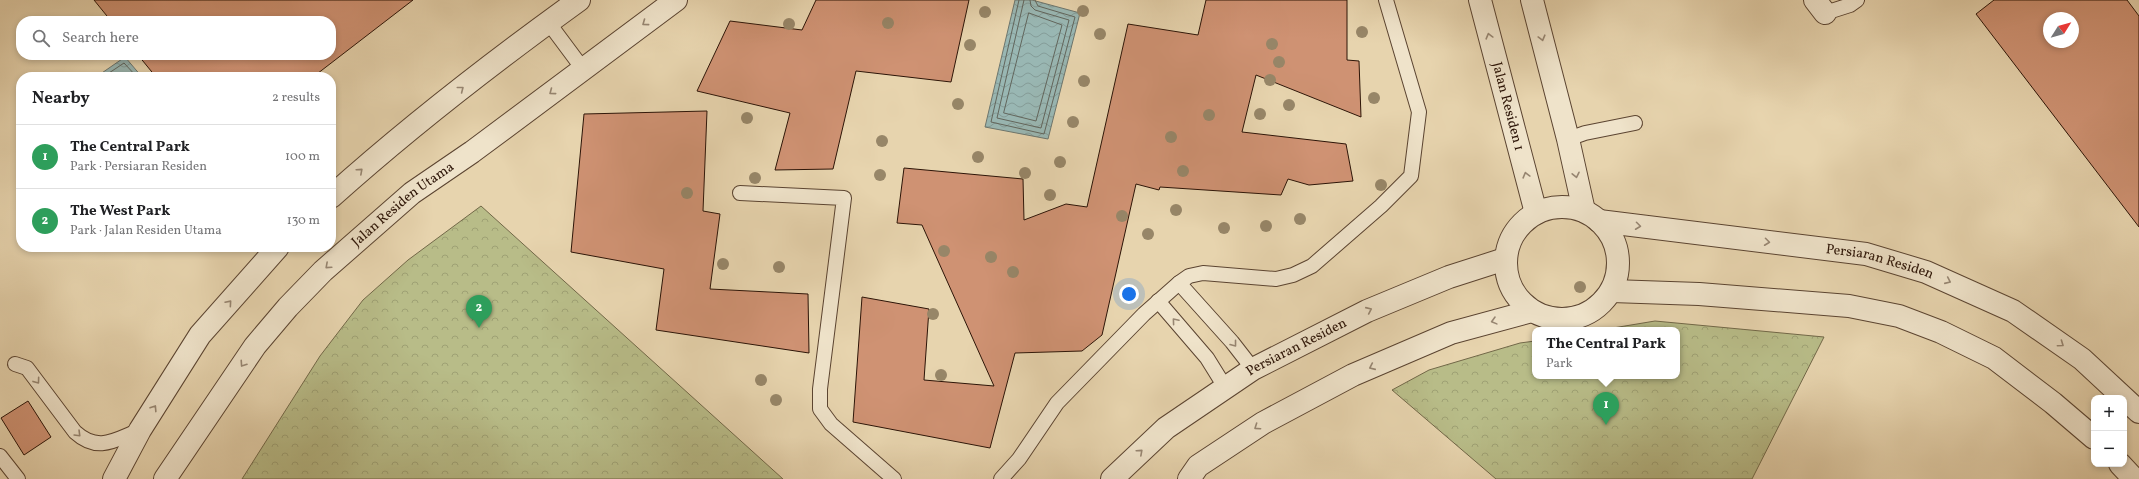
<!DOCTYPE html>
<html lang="en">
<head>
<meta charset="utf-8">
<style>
	:root { --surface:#fff; --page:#f2f2f2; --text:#202124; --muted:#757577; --line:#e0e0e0; --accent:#8f2418 }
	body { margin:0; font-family:Vollkorn,serif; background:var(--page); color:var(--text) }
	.controls { position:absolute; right:12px; bottom:12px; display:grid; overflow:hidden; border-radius:8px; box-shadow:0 2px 6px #0003 }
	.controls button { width:36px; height:36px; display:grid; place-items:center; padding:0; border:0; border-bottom:1px solid var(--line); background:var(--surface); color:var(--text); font:20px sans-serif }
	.compass { position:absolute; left:2043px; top:12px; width:36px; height:36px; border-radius:50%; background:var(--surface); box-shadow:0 2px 6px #0003; rotate:53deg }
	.you { position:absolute; left:1129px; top:294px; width:14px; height:14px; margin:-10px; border:3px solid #fff; border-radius:50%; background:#1a73e8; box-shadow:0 0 0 6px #1a73e833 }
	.badge { display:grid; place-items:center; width:26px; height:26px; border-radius:50%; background:var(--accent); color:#fff; font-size:13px; font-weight:700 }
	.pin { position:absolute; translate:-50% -33px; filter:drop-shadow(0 1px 2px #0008) }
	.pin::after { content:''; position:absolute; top:21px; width:14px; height:12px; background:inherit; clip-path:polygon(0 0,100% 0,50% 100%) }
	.popup { position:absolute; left:1532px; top:327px; width:148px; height:52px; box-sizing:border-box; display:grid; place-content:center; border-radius:8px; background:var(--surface); filter:drop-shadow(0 1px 3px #0005); font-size:13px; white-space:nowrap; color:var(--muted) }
	.popup b { font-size:15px; color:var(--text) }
	.popup::after { content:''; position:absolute; left:50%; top:100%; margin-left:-8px; border:8px solid transparent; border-top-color:var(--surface) }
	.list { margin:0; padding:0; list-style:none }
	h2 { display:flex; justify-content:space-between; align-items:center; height:52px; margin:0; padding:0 16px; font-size:17px }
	h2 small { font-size:13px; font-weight:400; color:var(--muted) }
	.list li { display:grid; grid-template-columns:26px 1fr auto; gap:12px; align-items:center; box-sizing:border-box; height:64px; padding:0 16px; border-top:1px solid var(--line) }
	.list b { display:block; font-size:15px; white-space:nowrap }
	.list p { margin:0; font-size:13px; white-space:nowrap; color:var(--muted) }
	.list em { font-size:13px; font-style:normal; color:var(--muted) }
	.icon { flex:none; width:22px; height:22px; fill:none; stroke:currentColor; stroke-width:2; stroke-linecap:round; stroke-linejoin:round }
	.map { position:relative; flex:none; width:2139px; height:479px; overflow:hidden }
	.search { position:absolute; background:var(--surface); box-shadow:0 2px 6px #0003; left:16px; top:16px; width:320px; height:44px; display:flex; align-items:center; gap:10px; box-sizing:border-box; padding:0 14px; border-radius:16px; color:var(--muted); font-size:15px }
	.panel { position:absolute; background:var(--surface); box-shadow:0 2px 6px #0003; left:16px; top:72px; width:320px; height:180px; border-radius:16px }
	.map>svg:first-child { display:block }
	.forest { fill:url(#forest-crowns); stroke:#726848 }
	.water { fill:url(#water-waves); stroke:#6d766e }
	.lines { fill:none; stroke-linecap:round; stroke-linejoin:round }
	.shore { stroke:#62665d; stroke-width:1 }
	.building { fill:#cf9273; stroke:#2c1407; fill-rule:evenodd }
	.service-casing { stroke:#5b4431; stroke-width:16 }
	.minor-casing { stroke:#5b4431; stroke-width:24 }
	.tertiary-casing { stroke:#5b4431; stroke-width:24 }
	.service { stroke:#efe3ca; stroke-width:14 }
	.minor { stroke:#efe3ca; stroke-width:22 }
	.tertiary { stroke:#efe3ca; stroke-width:22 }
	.tree { fill:#978668 }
	.oneway { stroke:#978672 }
	.labels { text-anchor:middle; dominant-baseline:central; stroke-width:3; stroke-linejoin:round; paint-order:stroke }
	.street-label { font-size:14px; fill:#2c1407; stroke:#efe3ca }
</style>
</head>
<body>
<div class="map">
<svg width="2139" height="479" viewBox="0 0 2139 479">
	<defs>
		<pattern id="forest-crowns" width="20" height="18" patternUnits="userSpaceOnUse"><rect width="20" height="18" fill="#b8bc88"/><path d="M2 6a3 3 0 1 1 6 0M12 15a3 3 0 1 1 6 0" fill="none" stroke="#9ea174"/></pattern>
		<pattern id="water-waves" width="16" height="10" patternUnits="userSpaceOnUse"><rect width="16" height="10" fill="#99b7b3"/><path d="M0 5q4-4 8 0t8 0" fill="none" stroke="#849c98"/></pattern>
	</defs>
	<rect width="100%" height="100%" fill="#e7d4ae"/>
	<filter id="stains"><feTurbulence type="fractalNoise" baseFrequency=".005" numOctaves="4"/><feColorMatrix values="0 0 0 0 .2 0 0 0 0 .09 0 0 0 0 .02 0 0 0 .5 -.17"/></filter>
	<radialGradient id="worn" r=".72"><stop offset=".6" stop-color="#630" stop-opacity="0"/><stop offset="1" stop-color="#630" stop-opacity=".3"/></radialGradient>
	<g class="forest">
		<polygon points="481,206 783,479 242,479 320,356 363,300 408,260"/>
		<polygon points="1655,321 1824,337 1752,479 1496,479 1392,390 1429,370 1520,343 1535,341 1535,376 1677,376 1677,330 1601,330"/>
	</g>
	<g class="water">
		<polygon points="1015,0 1032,0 1080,13 1048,139 985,127"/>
		<polygon points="125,57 142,77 96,77"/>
	</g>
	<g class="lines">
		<g class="shore">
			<polyline points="1019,0 991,122 1044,134 1075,17 1038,6 1035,0"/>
			<polyline points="1024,0 997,118 1041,128 1069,20 1035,10 1031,6 1030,0"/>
			<polygon points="1029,13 1062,25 1036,121 1004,113"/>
			<polyline points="103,77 124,63 137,77"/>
		</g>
	</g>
	<g class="building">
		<polygon points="94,0 413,0 313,77 156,77 138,55 331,55 331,21 111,21"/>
		<polygon points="816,0 969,0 951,82 856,71 833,169 775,170 790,113 697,91 730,21 802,30"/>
		<polygon points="1206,0 1347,0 1347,60 1359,61 1361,117 1256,75 1242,132 1346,144 1353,181 1309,185 1288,179 1281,195 1160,187 1159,190 1136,184 1102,335 1082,351 1015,353 990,448 853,422 862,297 929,309 924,380 994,386 922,225 897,223 904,168 1023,179 1024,220 1066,204 1087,207 1128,24 1198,35"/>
		<path d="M1994,0H2127L2139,16V227L1976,14ZM2049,18H2073V42H2049Z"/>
		<polygon points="707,111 703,211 720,214 710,289 808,294 809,353 656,330 664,269 571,252 584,114"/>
		<polygon points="28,401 51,437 24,455 1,418"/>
	</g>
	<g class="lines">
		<g class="service-casing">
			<g id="service">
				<polyline points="1825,13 1850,5 1857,0"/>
				<polyline points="548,22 583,69"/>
				<polyline points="1568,139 1585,133 1635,123"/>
				<polyline points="740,193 844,198 820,389 820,409 831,424 894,479"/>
				<polyline points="1179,283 1232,342 1253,369"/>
				<polyline points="1158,301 1207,358 1225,387"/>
				<path d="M15,364L27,368L75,432C98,453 115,440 140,430"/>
				<polyline points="0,456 18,479"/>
				<polyline points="1001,479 1019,459 1057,403 1144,314 1179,283 1189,276 1203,273 1276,279 1293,275 1312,266 1381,206 1411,176 1419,112 1386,0"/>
			</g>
		</g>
		<g class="minor-casing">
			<polyline id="minor" points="1815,0 1825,13"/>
		</g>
		<g class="tertiary-casing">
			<g id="tertiary">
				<path id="s1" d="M1480,0L1536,213"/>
				<polyline points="1532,0 1568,139 1584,211"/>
				<path d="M331,197C409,127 493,62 579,0"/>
				<circle cx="1562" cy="263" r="56"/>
				<path id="s2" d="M1599,221L1866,254L1926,272L2013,311L2082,359L2139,412"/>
				<polyline points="1612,291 1699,294 1849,306 1899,316 1941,332 1994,358 2053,403 2094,438"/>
				<polyline points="2120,464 2134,479"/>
				<polyline points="114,479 140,430 200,335 278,247"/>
				<path id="s3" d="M165,479L255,346L288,307L323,271L412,193L472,152L676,0"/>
				<path id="s4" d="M1112,479L1166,428L1253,369L1367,311L1449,277L1505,259"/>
				<polyline points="1189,479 1198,466 1263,423 1353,375 1451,333 1532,311"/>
			</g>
		</g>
		<use href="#service" class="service"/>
		<use href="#minor" class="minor"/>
		<use href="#tertiary" class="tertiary"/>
	</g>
	<g class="tree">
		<circle cx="1083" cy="11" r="6"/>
		<circle cx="985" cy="12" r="6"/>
		<circle cx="888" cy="23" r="6"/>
		<circle cx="789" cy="24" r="6"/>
		<circle cx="1362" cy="32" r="6"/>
		<circle cx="1100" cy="34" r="6"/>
		<circle cx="1272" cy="44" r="6"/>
		<circle cx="970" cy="45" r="6"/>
		<circle cx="1279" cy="62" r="6"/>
		<circle cx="1270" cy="80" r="6"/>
		<circle cx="1084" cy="81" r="6"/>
		<circle cx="1374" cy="98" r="6"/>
		<circle cx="958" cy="104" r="6"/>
		<circle cx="1289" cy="105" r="6"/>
		<circle cx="1260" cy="114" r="6"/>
		<circle cx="1209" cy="115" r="6"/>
		<circle cx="747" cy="118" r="6"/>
		<circle cx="1073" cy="122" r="6"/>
		<circle cx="1171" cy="137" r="6"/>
		<circle cx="882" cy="141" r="6"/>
		<circle cx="978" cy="157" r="6"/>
		<circle cx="1060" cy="162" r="6"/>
		<circle cx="1183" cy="171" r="6"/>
		<circle cx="1025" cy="173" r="6"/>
		<circle cx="880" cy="175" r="6"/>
		<circle cx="755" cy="178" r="6"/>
		<circle cx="1381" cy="185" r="6"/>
		<circle cx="687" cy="193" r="6"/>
		<circle cx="1050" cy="195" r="6"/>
		<circle cx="1176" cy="210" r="6"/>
		<circle cx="1122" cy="216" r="6"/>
		<circle cx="1300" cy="219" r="6"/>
		<circle cx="1266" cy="226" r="6"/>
		<circle cx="1224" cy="228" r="6"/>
		<circle cx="1148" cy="234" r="6"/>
		<circle cx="944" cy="251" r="6"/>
		<circle cx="991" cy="257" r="6"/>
		<circle cx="723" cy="264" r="6"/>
		<circle cx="779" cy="267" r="6"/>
		<circle cx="1013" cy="272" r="6"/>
		<circle cx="1580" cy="287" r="6"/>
		<circle cx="933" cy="314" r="6"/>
		<circle cx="941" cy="375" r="6"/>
		<circle cx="761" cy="380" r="6"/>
		<circle cx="776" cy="400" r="6"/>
	</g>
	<defs><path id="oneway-chevron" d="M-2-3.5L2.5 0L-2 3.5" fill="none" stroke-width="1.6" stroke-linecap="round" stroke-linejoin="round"/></defs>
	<g class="oneway">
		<use href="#oneway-chevron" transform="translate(645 23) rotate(144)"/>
		<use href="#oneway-chevron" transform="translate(1489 36) rotate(-105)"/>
		<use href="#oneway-chevron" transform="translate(1542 38) rotate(75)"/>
		<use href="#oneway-chevron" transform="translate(461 89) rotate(-38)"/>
		<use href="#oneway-chevron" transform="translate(552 92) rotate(143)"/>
		<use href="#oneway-chevron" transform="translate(360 171) rotate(-42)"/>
		<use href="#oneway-chevron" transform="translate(1526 175) rotate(-105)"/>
		<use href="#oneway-chevron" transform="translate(1576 175) rotate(78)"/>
		<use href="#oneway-chevron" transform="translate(1638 226) rotate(7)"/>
		<use href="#oneway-chevron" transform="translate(1767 242) rotate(7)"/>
		<use href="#oneway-chevron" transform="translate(328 266) rotate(138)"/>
		<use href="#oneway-chevron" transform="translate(1948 281) rotate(24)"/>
		<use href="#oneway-chevron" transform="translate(229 303) rotate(-49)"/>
		<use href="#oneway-chevron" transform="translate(1369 310) rotate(-24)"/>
		<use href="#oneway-chevron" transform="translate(1175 321) rotate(-130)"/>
		<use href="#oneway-chevron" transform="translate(1494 321) rotate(165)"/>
		<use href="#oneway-chevron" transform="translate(1234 344) rotate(52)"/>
		<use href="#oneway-chevron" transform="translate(2061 344) rotate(35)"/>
		<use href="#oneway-chevron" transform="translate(243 364) rotate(124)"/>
		<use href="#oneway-chevron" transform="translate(1372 367) rotate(156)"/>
		<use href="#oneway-chevron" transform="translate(37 381) rotate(54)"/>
		<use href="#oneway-chevron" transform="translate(154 408) rotate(-57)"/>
		<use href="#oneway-chevron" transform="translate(1257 427) rotate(146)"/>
		<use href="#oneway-chevron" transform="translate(78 434) rotate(45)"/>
		<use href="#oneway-chevron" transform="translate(1140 452) rotate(-42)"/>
	</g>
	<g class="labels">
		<g class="street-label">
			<text stroke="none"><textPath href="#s1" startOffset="110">Jalan Residen 1</textPath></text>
			<text stroke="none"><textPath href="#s3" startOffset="366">Jalan Residen Utama</textPath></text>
			<text stroke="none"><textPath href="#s2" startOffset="284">Persiaran Residen</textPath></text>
			<text stroke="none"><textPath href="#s4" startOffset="228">Persiaran Residen</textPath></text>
		</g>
	</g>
	<rect width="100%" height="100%" filter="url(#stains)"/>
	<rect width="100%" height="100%" fill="url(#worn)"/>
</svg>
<div class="controls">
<button>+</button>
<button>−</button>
</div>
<svg class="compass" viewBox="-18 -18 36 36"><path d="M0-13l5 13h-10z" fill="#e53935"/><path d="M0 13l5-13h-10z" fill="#757577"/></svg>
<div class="you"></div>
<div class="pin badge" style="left:1606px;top:425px;background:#2e9e5b">1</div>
<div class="popup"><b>The Central Park</b>Park</div>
<div class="pin badge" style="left:479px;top:328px;background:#2e9e5b">2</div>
<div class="search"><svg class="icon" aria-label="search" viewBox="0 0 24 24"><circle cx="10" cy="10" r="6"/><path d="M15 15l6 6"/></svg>Search here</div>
<section class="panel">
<h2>Nearby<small>2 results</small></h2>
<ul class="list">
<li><span class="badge" style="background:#2e9e5b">1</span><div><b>The Central Park</b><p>Park · Persiaran Residen</p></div><em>100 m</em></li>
<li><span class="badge" style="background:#2e9e5b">2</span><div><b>The West Park</b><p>Park · Jalan Residen Utama</p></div><em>130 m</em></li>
</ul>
</section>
</div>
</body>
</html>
